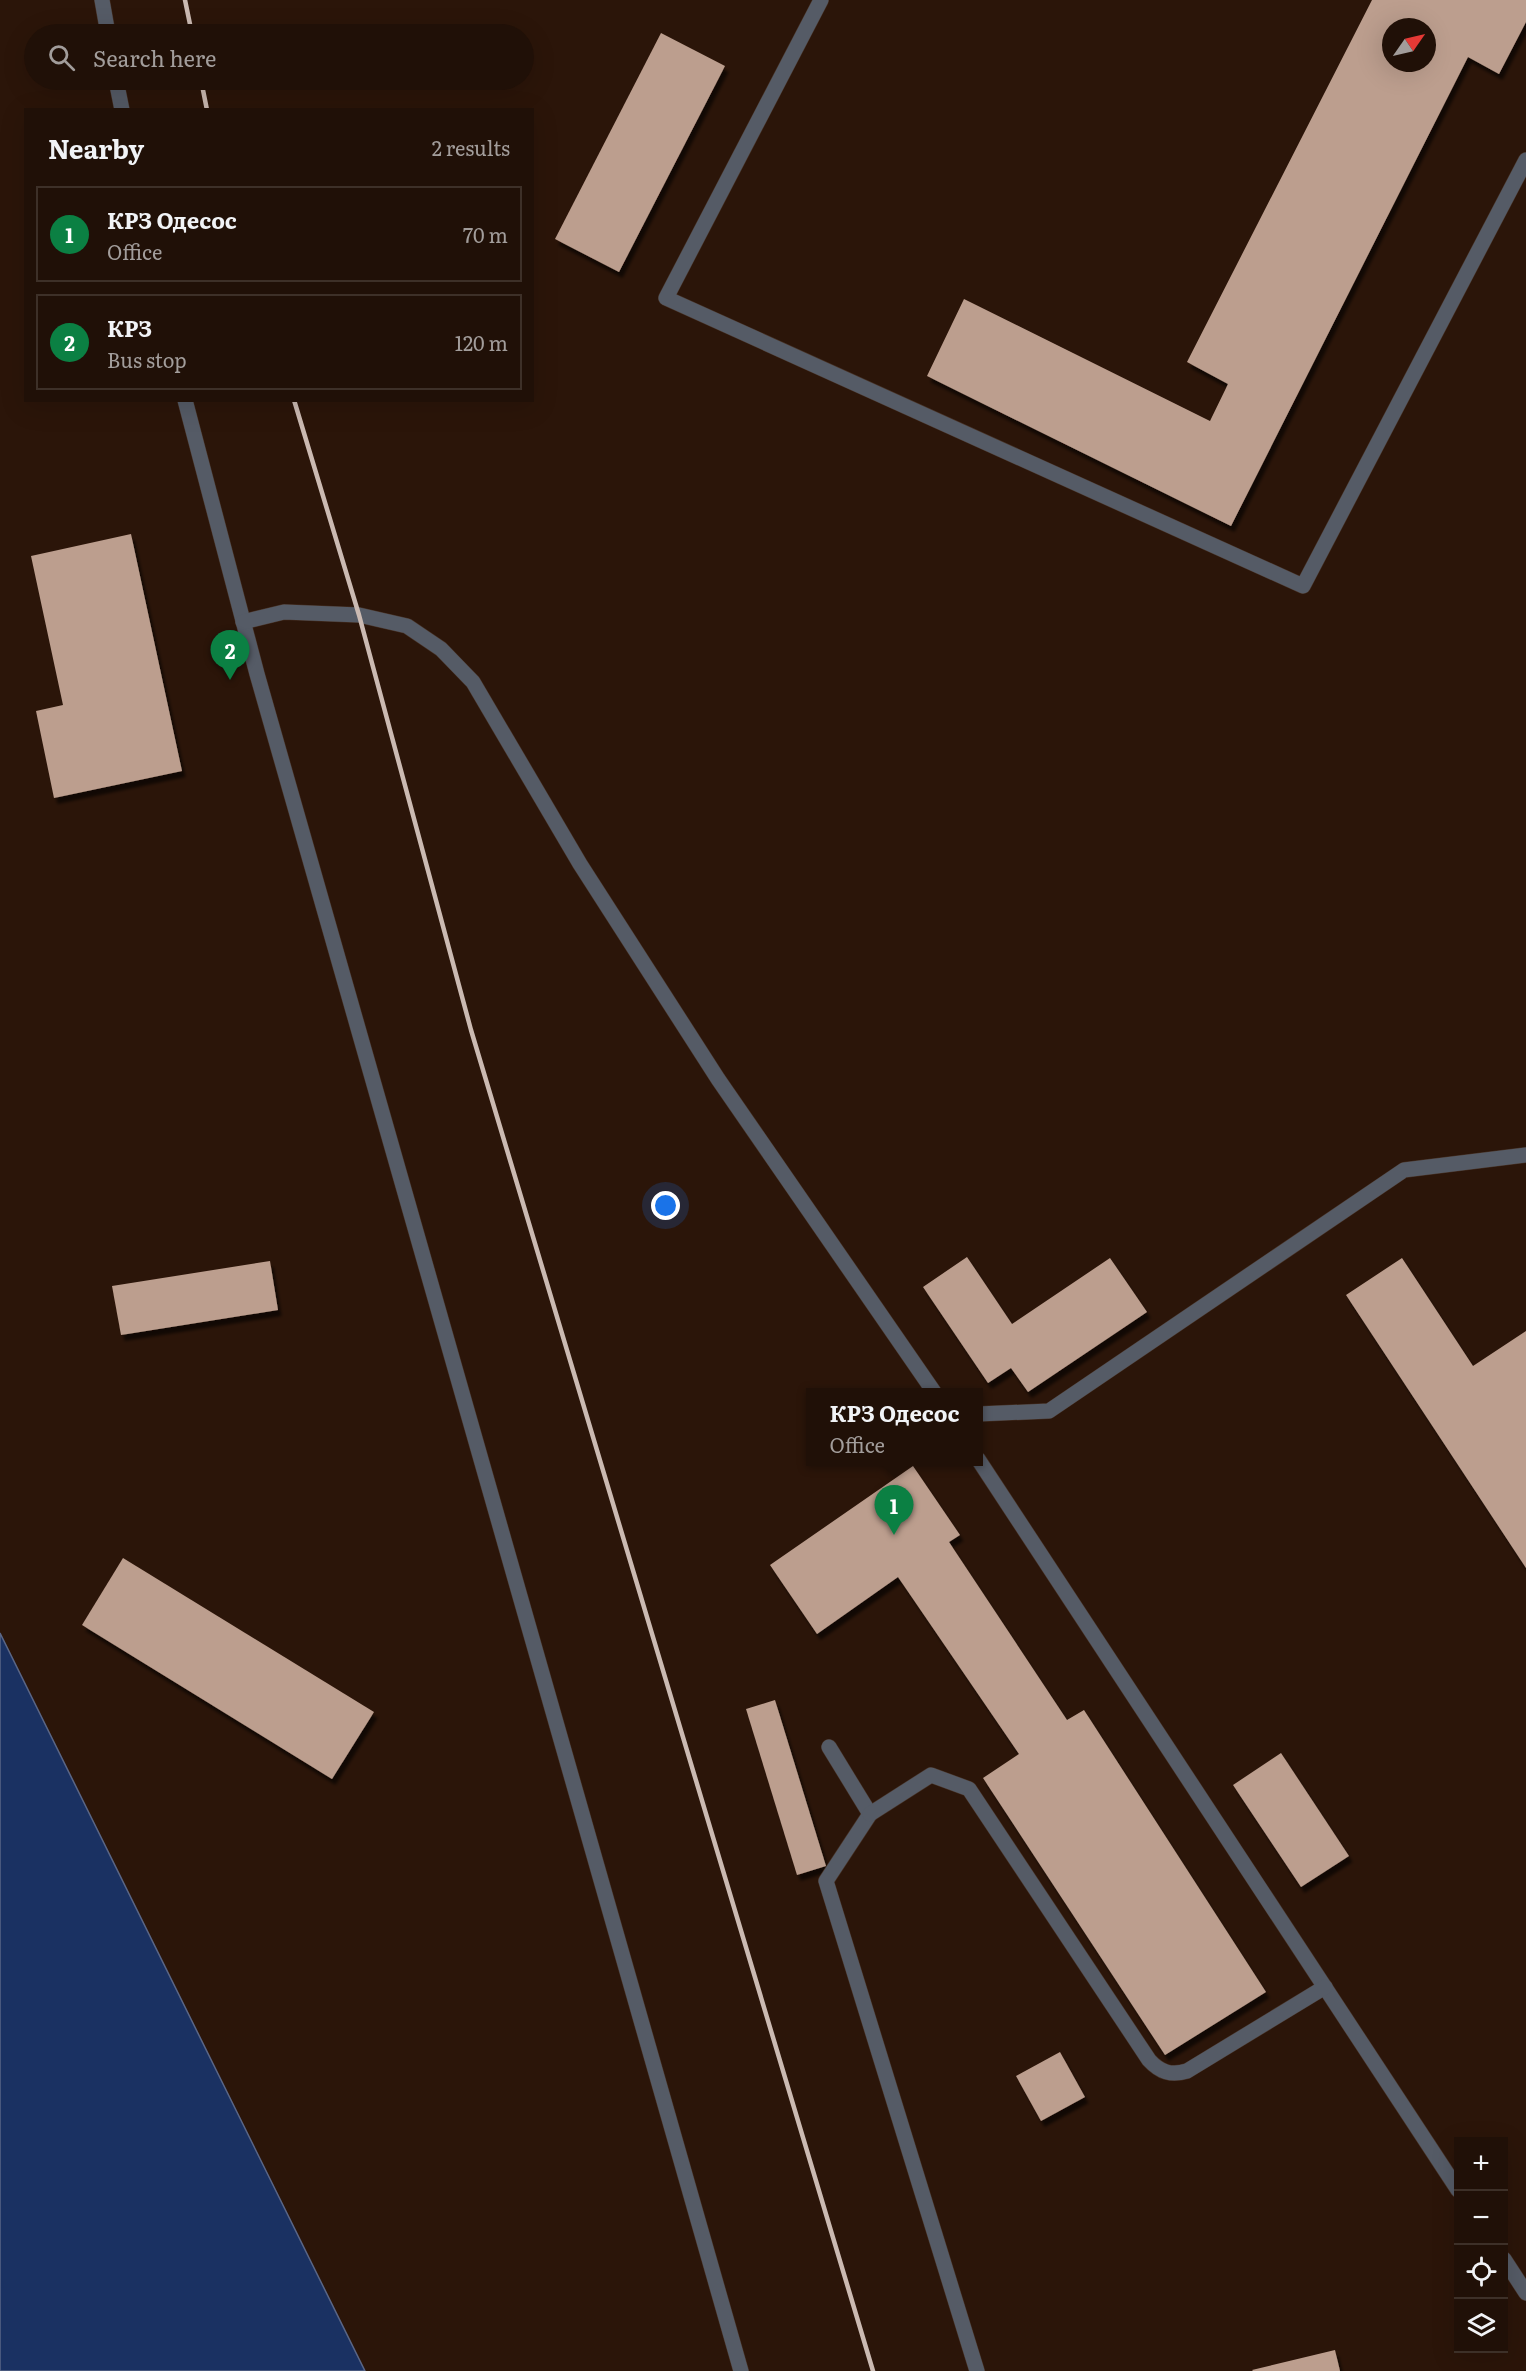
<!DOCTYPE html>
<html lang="en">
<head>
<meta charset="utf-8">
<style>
	:root { --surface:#201007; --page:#2d1e15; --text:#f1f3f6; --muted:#a29d9b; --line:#3d3028; --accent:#0b8043 }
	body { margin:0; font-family:Literata,serif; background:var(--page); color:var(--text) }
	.controls { position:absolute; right:18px; bottom:18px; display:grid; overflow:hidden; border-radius:0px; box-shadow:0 6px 24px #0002 }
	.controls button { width:54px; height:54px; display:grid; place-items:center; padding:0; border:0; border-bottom:2px solid var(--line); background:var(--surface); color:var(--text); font:30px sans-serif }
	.compass { position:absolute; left:1382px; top:18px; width:54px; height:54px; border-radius:50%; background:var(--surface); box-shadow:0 6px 24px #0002; rotate:56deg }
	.you { position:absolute; left:666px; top:1206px; width:21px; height:21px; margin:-15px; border:4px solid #fff; border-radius:50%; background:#1a73e8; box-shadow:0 0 0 9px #1a73e833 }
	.badge { display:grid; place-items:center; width:39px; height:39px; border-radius:50%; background:var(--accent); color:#fff; font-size:20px; font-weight:700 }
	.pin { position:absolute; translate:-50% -50px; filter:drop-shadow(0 2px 3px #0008) }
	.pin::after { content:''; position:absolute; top:32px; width:21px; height:18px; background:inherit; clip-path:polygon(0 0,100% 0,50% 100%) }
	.popup { position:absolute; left:806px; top:1388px; width:177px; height:78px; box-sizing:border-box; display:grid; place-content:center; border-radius:0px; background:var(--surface); filter:drop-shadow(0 2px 4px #0005); font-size:20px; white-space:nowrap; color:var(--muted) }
	.popup b { font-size:22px; color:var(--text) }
	.popup::after { content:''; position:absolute; left:50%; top:100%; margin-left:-12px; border:12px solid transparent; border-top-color:var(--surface) }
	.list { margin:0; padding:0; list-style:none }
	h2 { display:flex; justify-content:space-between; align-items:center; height:78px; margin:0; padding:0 24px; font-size:26px }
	h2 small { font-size:20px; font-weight:400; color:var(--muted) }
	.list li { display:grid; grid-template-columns:39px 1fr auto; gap:18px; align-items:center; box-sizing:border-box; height:96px; margin:0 12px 12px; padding:0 12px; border:2px solid var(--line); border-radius:0px }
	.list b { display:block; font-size:22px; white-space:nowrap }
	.list p { margin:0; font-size:20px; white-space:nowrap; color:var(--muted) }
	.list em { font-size:20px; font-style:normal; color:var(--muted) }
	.icon { flex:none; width:33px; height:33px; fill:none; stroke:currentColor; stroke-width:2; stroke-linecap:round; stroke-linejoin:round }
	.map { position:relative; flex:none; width:1526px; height:2371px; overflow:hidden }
	.search { position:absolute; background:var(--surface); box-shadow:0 6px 24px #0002; left:24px; top:24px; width:510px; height:66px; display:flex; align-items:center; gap:15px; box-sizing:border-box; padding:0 21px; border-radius:33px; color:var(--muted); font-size:22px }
	.panel { position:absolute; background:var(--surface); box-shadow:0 6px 24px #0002; left:24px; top:108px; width:510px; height:294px; border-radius:0px }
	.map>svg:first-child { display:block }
	.water { fill:#1a3162; stroke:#5a6686; stroke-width:1.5 }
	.building { fill:#bc9e8e; fill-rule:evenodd; filter:url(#shadow) }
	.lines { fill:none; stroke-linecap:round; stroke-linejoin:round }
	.minor-casing { stroke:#473226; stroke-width:16 }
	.minor { stroke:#555b66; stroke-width:15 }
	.rail { stroke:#cbbab2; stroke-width:4.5 }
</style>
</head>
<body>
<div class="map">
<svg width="1526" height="2371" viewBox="0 0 1526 2371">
	<defs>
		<filter id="shadow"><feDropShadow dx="3.5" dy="6" stdDeviation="1.5" flood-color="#0009"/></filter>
	</defs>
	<rect width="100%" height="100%" fill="#2b1509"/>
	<polygon class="water" points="0,1633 365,2371 0,2371"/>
	<g class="building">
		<path d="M1372,0H1526V22L1499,74L1468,57L1231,526L927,376L964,299L1210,421L1228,384L1187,362ZM1391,27H1427V63H1391Z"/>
		<polygon points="661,33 725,66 619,272 555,239"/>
		<polygon points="131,534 182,771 54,798 36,711 63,705 31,556"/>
		<polygon points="967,1257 1012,1324 1110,1258 1147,1312 1028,1392 1011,1368 988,1383 923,1287"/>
		<polygon points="1402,1258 1473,1366 1526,1331 1526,1568 1346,1295"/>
		<polygon points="270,1261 278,1310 121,1335 112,1286"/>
		<polygon points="913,1466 960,1535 949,1542 1067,1720 1084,1710 1266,1992 1165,2055 983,1778 1019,1754 898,1577 817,1634 770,1565"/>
		<polygon points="123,1558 374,1712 332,1779 82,1625"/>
		<polygon points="775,1700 826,1866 797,1875 746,1709"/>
		<polygon points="1281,1753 1349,1856 1301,1887 1233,1785"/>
		<polygon points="1060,2052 1085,2097 1041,2121 1016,2076"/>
		<polygon points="1335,2350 1340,2371 1253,2371 1252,2370"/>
	</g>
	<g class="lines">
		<g class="minor-casing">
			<g id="minor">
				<polyline points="102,0 108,34"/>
				<polyline points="821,0 666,298 1303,586 1526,160"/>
				<polyline points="116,80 122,110"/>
				<polyline points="185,400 257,674 741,2371"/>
				<polyline points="243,622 284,612 359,615 407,626 441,649 473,682 580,864 718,1079 934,1392"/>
				<polyline points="978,1414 1049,1411 1404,1170 1526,1155"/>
				<polyline points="978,1459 1458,2190"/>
				<polyline points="829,1747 870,1814 826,1881 977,2371"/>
				<path d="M870,1814L931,1775L969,1789L1149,2060C1160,2072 1171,2076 1187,2071L1325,1987"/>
				<polyline points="1504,2259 1526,2293"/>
			</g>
		</g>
		<use href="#minor" class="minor"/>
		<g class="rail">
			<polyline points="185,0 192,34"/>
			<polyline points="201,80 207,110"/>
			<polyline points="294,400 359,615 471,1030 873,2371"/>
		</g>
	</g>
</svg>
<div class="controls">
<button>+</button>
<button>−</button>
<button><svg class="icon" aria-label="locate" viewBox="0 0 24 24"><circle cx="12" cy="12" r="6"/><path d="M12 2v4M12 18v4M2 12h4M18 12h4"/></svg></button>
<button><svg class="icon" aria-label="layers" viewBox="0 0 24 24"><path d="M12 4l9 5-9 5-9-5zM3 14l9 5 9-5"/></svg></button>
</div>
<svg class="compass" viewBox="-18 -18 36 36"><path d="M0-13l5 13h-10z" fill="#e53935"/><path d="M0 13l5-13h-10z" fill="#a29d9b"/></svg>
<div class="you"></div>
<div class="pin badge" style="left:894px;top:1535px">1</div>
<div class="popup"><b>КРЗ Одесос</b>Office</div>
<div class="pin badge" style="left:230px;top:680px">2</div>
<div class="search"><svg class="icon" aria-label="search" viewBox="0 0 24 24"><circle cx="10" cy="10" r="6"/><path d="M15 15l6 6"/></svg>Search here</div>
<section class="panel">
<h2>Nearby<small>2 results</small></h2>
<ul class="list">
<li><span class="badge">1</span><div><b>КРЗ Одесос</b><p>Office</p></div><em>70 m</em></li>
<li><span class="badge">2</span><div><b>КРЗ</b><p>Bus stop</p></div><em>120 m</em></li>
</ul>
</section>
</div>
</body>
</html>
